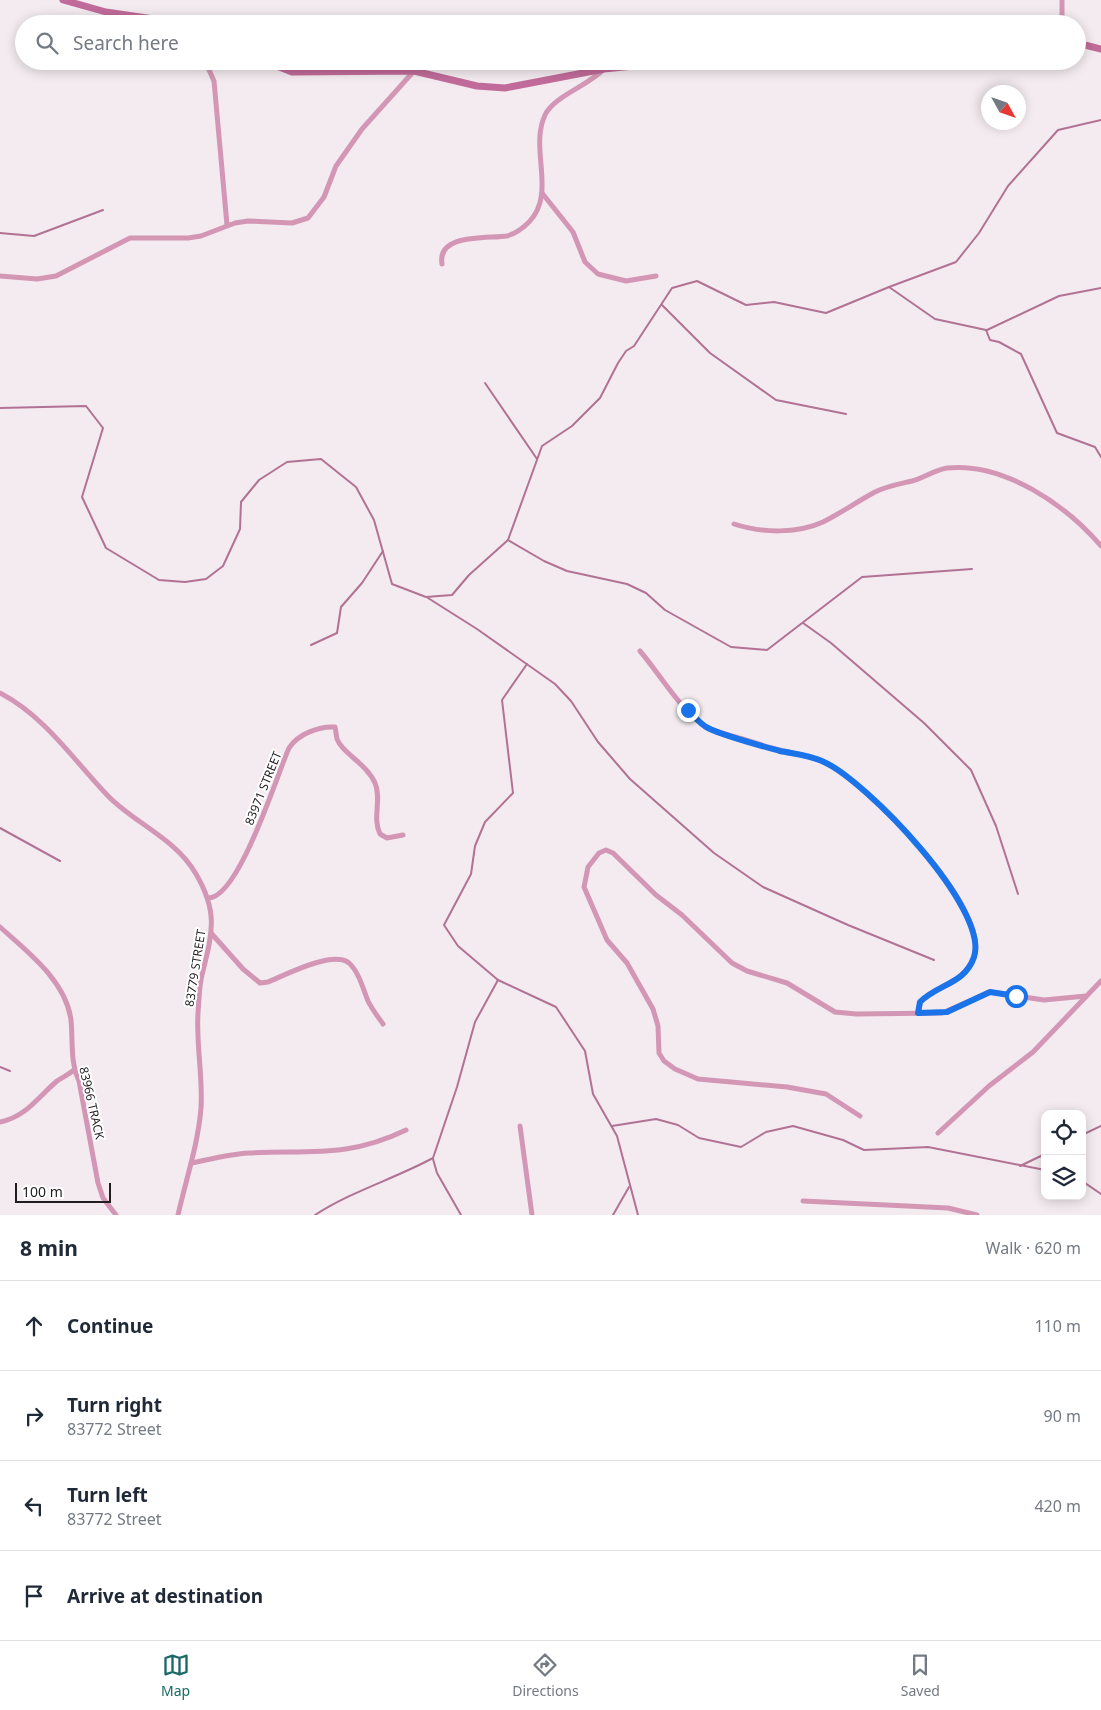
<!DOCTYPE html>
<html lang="en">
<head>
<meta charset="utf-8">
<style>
	:root { --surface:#fff; --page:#f6f6f7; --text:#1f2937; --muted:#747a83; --line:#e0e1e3; --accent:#1a6868 }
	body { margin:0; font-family:"Noto Sans",sans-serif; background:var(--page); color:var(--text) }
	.controls { position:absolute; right:15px; bottom:15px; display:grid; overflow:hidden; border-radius:10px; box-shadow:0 2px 12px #0003 }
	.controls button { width:45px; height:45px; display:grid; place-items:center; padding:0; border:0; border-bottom:1px solid var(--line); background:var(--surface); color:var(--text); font:25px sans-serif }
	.compass { position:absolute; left:981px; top:85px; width:45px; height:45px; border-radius:50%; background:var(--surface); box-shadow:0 2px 12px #0003; rotate:130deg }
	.scale { position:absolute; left:15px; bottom:12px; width:96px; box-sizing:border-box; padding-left:5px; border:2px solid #201d1e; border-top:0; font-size:14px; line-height:18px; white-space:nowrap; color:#201d1e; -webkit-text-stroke:4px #fff; paint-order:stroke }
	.stop { position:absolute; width:15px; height:15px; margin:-11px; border:4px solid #1a73e8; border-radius:50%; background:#fff }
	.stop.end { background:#1a73e8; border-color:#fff; box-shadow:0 1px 5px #0008 }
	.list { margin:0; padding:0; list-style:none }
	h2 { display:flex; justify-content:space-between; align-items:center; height:65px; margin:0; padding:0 20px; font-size:21px }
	h2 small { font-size:16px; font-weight:400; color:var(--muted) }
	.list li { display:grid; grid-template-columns:32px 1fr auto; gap:15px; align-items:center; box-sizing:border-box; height:90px; padding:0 20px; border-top:1px solid var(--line) }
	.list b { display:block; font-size:19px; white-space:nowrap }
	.list p { margin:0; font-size:16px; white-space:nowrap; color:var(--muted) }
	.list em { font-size:16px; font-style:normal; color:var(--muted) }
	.icon { flex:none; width:28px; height:28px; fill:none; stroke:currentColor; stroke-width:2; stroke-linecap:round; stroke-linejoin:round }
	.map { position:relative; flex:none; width:1101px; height:1215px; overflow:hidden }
	.search { position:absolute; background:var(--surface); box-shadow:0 2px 12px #0003; left:15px; right:15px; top:15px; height:55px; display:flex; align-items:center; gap:12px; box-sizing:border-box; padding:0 18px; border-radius:28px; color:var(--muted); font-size:19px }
	.sheet { height:425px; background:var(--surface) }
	nav { display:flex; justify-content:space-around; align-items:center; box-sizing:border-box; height:70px; border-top:1px solid var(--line); background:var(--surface); font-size:14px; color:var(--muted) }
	nav a { display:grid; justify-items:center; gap:2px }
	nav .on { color:var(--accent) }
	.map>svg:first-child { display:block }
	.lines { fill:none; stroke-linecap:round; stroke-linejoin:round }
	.stream { stroke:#b27293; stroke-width:2 }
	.street { stroke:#d397b5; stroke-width:5 }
	.secondary { stroke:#c16b9a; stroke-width:7 }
	.route { stroke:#1a73e8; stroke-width:6 }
	.labels { text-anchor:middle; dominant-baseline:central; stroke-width:4; stroke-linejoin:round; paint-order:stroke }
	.street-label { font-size:12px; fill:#201d1e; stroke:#fff }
</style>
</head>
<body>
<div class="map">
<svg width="1101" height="1215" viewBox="0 0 1101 1215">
	<rect width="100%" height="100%" fill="#f3ebef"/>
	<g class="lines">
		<g class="stream">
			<polyline points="0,233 34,236 103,210"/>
			<polyline points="889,287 956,262 979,233 1008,186 1058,130 1101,120"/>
			<polyline points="662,305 710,353 776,400 846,414"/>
			<polyline points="987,330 1059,296 1101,288"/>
			<polyline points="485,383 537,459"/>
			<polyline points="0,408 86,406 103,428 82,497 106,548 159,580 185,582 206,579 223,566 240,529 241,502 259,480 287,462 321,459 356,487 374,520 392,584 426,597 452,595 469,575 508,540 542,446 572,426 600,398 618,363 626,351 634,346 672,288 697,281 746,305 774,302 826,313 889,287 935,319 986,330 990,340 999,342 1021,354 1057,433 1095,447 1101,457"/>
			<polyline points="508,540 544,561 567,571 627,584 646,593 665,610 731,647 767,650 862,577 972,569"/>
			<polyline points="428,598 477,629 555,684 571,701 598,742 630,779 714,853 763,887 848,925 934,960"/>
			<polyline points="803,623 831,643 924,723 971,770 996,826 1018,894"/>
			<polyline points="311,645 337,633 341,607 362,583 383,551"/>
			<polyline points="527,664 502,700 513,793 485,822 475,846 471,874 444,925 458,946 498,980 556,1007 585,1051 593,1094 617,1136 638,1215"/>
			<polyline points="0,828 60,861"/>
			<polyline points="0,1067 10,1071"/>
			<polyline points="612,1126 656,1119 678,1125 699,1138 741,1147 766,1132 793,1126 843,1140 864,1150 928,1147 1045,1170"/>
			<polyline points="1082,1135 1101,1126"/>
			<polyline points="433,1159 437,1173 461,1215"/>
			<polyline points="1020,1166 1045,1154"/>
			<polyline points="1082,1181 1101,1194"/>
			<path d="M315,1215C352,1191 394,1179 433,1158L457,1087L475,1022L498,980"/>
			<polyline points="613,1215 629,1187"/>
		</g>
		<g class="street">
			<polyline points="1062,0 1062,24"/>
			<polyline points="142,18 150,24"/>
			<polyline points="205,61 214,81 227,225"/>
			<polyline points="542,193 573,232 585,262 598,274 626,281 656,276"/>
			<path d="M442,264C437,233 488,239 507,236C515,234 523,228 529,222C557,193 529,149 545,115C554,96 588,86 604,69"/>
			<polyline points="0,276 37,279 56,276 130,238 188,238 201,236 235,223 248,221 292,223 308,218 324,197 336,166 362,129 414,71"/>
			<path d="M734,524C761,533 797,534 823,522C841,513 858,501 875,492C887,486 900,484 912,481C924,478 934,470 947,468C1004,462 1066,505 1101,546"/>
			<path d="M640,651C659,673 682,713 707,727C714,732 724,733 732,736C748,740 763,746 779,750C795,754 811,755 826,763C866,783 992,909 974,957C964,984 938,984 920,1002L918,1013"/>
			<path d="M0,693C46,717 74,761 109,797C136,824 176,839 196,874C219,913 212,934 202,975C199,987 199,1001 198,1013C196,1045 203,1076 201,1108C198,1145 186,1179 178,1215"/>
			<path d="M208,898C239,899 277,774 289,748C298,734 319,726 335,727C336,731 336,735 337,739C342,753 367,764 375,783C382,799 372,818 380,834L387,838L403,835"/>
			<path d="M0,927C28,952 66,981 71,1020C73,1041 70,1062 79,1081L98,1183L103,1198L116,1215"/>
			<path d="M211,933L243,969L260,983L268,982C285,975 333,950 349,963C359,972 363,989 368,1001C372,1009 378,1017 383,1024"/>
			<polyline points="860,1116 826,1094 787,1087 698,1079 675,1069 664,1061 659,1053 658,1026 653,1009 627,963 607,940 584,887 588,867 599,853 606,850 613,853 656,895 682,915 732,963 747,971 787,983 835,1012 856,1014 942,1013 990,992 1044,1000 1086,996"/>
			<path d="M0,1122C26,1117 38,1097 57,1081C63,1077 68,1075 74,1070"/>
			<polyline points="520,1126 532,1215"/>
			<polyline points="938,1133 989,1086 1033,1052 1101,981"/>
			<path d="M192,1163C211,1159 230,1154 249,1153C310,1150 348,1158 406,1130"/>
			<polyline points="803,1201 948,1208 977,1215"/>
		</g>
		<g class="secondary">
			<polyline points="63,0 106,12 188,24"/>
			<polyline points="1077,43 1101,49"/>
			<polyline points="264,61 292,72 414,71 477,86 505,88 604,69 684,61"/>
		</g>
	</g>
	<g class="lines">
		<path class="route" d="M688,710C694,716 700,724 708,728C724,736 762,746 780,751C795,754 810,755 824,762C865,780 990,909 974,957C965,984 938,984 920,1002L918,1013L947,1012L990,992L1016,996"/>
	</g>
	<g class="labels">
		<g class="street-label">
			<text transform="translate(263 788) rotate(-68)">83971 STREET</text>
			<text transform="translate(195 968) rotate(-81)">83779 STREET</text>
			<text transform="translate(92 1103) rotate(77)">83966 TRACK</text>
		</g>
	</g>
</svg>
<div class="controls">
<button><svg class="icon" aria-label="locate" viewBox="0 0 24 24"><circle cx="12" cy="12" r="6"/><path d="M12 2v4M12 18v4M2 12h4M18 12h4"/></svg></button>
<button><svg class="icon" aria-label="layers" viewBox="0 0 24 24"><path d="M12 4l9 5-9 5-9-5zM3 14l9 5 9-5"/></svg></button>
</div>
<svg class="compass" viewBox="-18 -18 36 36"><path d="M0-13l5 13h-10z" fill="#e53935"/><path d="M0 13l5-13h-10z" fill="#747a83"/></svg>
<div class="scale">100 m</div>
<div class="stop" style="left:1016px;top:996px"></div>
<div class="stop end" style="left:688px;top:710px"></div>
<div class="search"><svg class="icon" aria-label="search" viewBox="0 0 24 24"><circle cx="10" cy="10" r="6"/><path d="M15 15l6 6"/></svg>Search here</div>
</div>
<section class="sheet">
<h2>8 min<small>Walk · 620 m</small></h2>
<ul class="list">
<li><svg class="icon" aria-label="ahead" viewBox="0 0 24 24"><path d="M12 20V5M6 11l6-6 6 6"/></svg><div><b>Continue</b></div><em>110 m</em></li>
<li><svg class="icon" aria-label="right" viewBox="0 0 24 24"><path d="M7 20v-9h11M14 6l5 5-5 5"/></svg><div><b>Turn right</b><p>83772 Street</p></div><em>90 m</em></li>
<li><svg class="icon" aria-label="left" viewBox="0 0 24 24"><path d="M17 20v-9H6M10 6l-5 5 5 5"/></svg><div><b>Turn left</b><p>83772 Street</p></div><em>420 m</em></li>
<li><svg class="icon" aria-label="arrive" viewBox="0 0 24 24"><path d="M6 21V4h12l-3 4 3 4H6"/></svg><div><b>Arrive at destination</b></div></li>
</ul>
</section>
<nav>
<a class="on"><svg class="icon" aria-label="map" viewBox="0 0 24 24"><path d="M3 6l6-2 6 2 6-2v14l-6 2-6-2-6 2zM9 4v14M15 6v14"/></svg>Map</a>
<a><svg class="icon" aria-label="directions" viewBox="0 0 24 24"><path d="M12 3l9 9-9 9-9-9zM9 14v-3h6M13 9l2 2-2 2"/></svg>Directions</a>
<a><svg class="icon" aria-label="saved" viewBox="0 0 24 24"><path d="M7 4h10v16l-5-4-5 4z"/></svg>Saved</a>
</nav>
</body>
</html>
